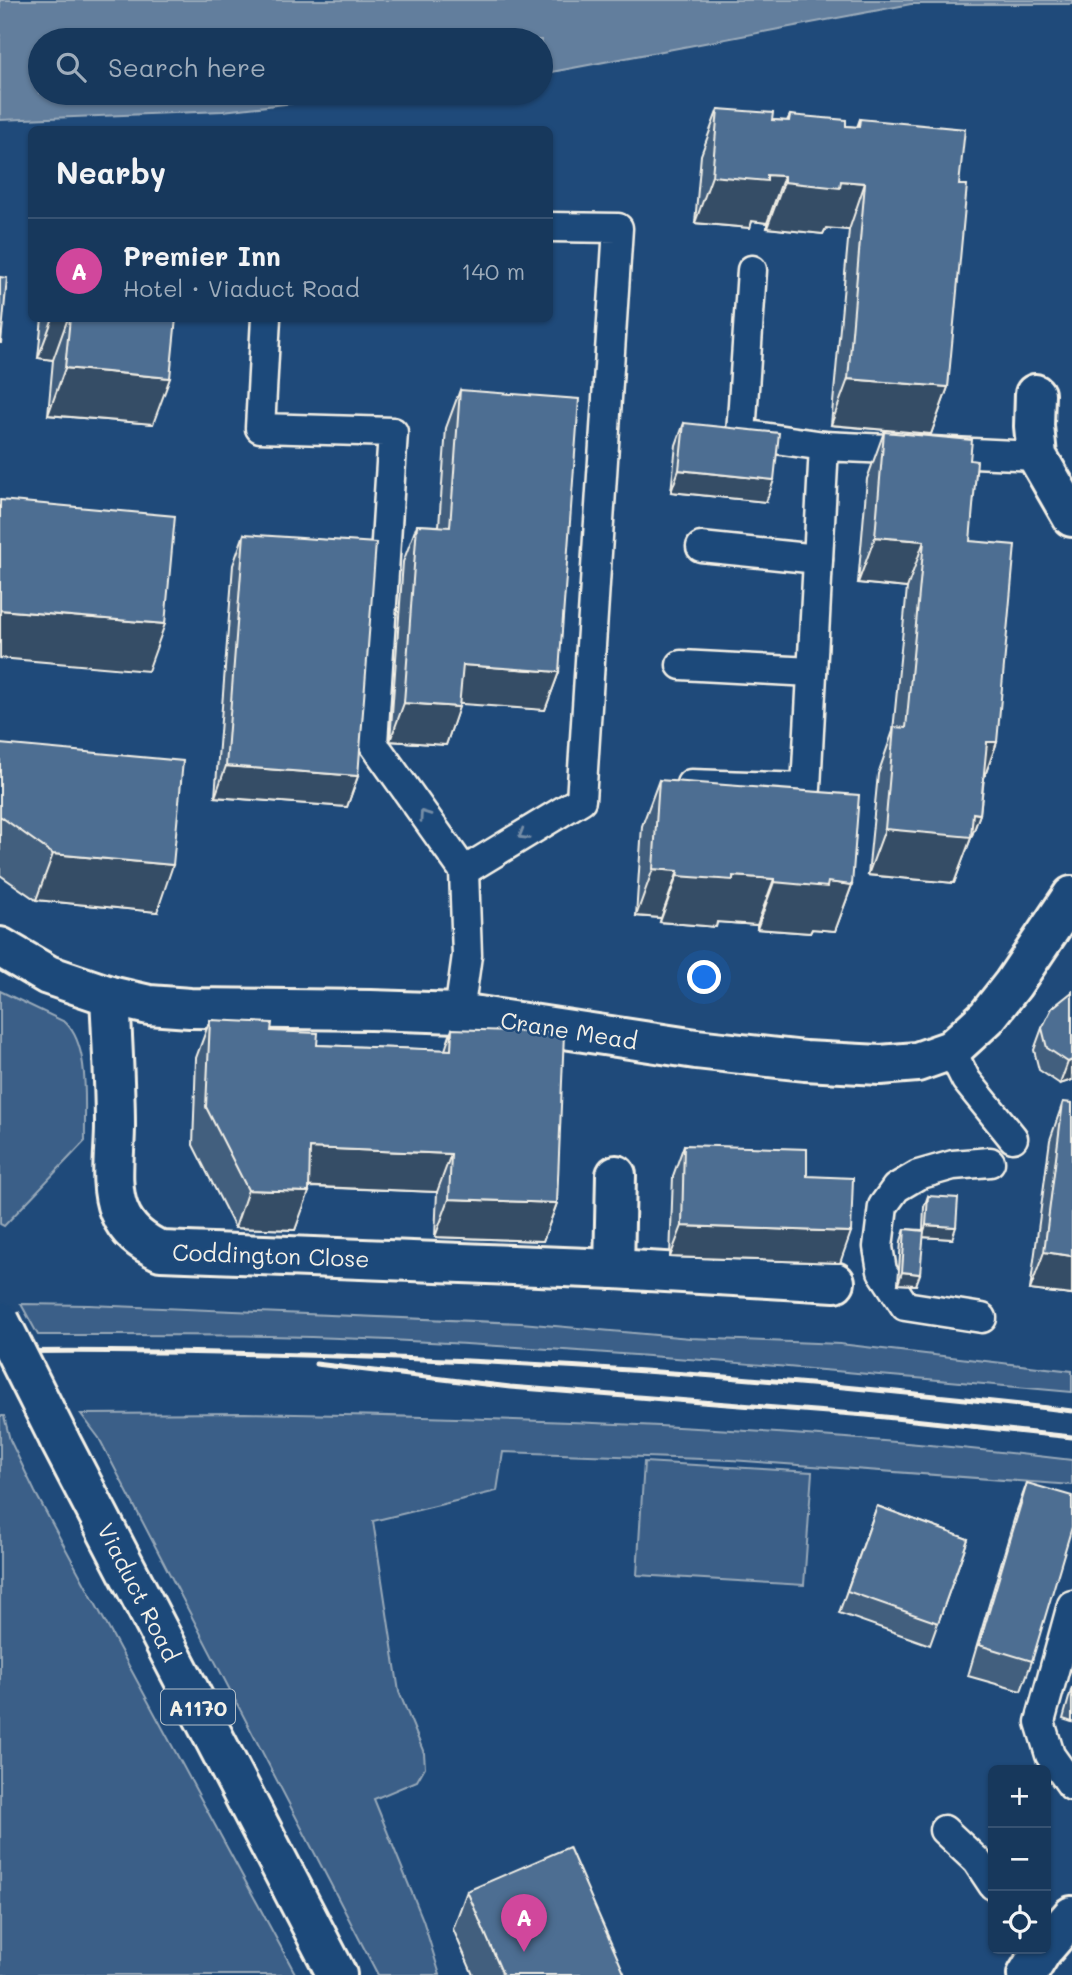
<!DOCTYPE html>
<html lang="en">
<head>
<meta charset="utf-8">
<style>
	:root { --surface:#17385c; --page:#244365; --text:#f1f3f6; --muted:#9eacbb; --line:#365272; --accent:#8bbbb9 }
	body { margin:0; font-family:Mali,sans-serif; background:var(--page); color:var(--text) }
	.controls { position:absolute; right:21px; bottom:21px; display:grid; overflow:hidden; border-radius:10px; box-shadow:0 2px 5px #0004 }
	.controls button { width:63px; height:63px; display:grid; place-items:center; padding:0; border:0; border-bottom:2px solid var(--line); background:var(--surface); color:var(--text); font:35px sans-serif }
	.you { position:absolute; left:705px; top:978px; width:24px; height:24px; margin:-18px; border:5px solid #fff; border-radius:50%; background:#1a73e8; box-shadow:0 0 0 10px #1a73e833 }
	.badge { display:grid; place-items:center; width:46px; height:46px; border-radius:50%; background:var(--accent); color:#fff; font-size:23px; font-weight:700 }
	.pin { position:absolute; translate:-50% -58px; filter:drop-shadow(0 2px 4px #0008) }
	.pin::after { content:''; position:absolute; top:37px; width:24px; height:21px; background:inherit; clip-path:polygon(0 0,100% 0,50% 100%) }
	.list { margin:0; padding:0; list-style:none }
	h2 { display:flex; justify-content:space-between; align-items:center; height:91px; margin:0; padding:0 28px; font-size:30px }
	h2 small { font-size:23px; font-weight:400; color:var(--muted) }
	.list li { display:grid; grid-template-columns:46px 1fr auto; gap:21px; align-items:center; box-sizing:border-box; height:105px; padding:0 28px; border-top:2px solid var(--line) }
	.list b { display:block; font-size:26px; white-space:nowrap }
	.list p { margin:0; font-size:23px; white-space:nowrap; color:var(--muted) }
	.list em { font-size:23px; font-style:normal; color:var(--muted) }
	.icon { flex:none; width:38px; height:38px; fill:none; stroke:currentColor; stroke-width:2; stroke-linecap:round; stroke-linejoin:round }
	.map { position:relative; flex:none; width:1072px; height:1975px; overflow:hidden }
	.search { position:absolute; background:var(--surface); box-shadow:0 2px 5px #0004; left:28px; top:28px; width:525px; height:77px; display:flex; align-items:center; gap:18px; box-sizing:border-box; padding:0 24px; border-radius:38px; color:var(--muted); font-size:26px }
	.panel { position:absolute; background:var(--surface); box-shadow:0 2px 5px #0004; left:28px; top:126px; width:525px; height:196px; border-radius:10px }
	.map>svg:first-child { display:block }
	.green { fill:#3a5f88; stroke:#97a8b8; stroke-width:2 }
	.water { fill:#627e9d; stroke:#9cacbb; stroke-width:2 }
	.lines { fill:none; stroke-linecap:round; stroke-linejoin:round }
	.service-casing { stroke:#f4f1e8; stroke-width:33 }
	.minor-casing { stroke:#f4f1e8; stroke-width:44 }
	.primary-casing { stroke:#f4f1e8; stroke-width:44 }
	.service { stroke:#1f4a7a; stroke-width:28 }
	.minor { stroke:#1f4a7a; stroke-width:38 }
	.primary { stroke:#1f4a7a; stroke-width:38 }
	.rail { stroke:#f4f1e8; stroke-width:5 }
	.primary-bridge-casing { stroke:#f4f1e8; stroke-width:44; stroke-linecap:butt }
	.primary-bridge { stroke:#1f4a7a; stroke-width:38 }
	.wall { fill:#425f7e; stroke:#f4f1e8; stroke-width:2 }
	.shaded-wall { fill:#364d66; stroke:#f4f1e8; stroke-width:2 }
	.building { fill:#4d6e92; stroke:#f4f1e8; stroke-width:2 }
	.oneway { stroke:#748da6 }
	.labels { text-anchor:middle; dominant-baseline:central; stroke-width:5; stroke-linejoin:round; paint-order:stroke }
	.shield { fill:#1f4a7a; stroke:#b4bfc7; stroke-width:2 }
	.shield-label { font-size:21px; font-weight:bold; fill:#f4f1e8 }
	.street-label { font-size:23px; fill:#f4f1e8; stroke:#1f4a7a }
</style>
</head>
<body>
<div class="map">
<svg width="1072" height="1975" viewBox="0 0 1072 1975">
	<rect width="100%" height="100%" fill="#1f4a7a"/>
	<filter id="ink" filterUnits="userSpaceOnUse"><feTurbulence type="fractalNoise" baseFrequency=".0143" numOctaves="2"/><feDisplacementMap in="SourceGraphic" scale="14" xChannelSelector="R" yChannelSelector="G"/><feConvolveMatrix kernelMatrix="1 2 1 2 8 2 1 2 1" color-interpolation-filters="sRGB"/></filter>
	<g filter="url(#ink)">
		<g class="green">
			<path d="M0,991L65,1022C91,1046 84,1107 85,1141L4,1226L0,1224Z"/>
			<path d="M21,1304L89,1305L521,1323L690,1338L840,1344L1072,1371V1392C851,1372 630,1352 408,1341C285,1334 162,1335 38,1335Z"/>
			<path d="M245,1413C520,1418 799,1427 1072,1460V1485L731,1460L503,1452L497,1491L373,1521L399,1692L424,1753L425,1767L417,1781L374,1799L423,1920L440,1975H378L99,1438L81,1414Z"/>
			<polygon points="0,1416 4,1416 10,1440 35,1492 296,1975 0,1975"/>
			<polygon points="644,1462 812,1472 804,1585 637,1575"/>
		</g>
		<polygon class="water" points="0,0 1072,0 1072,4 911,4 541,74 541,40 40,40 40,93 381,93 223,111 0,120"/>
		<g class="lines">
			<g class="service-casing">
				<g id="service">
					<polyline points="752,270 741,434 824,446"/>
					<polyline points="266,318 260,428 393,432 373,743 464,871 467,955 459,1013"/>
					<polyline points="701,547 818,559"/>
					<polyline points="681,665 812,672"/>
					<polyline points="691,784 806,788 824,446 1037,456"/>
					<polyline points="464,871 581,800 618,228 550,227"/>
					<polyline points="951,1050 966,1080 1013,1138"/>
					<polyline points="982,1318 905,1306 882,1271 878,1247 883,1206 896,1188 918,1175 953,1165 990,1162"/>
					<polyline points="1072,1605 1040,1722 1050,1755 1072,1786"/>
					<polyline points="944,1830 977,1861 993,1885"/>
				</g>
			</g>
			<g class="minor-casing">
				<g id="minor">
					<polyline points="1035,394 1034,426 1037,456 1072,517"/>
					<polyline points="0,947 48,975 110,996 149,1005 190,1008 371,1010 459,1013 696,1049 805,1061 880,1065 917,1062 951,1050 987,1017 1013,984 1072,896"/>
					<path d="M110,996C112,1039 115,1083 115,1126C115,1153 109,1186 119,1211C127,1231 142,1242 161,1251L614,1269L835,1282"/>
					<polyline points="614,1269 616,1175"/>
					<polyline points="1046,1946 1072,1916"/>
					<polyline points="1027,1975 1043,1949"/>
				</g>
			</g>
			<g class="primary-casing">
				<polyline id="primary" points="59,1439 337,1975"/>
			</g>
			<use href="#service" class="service"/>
			<use href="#minor" class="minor"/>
			<use href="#primary" class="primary"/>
			<g class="rail">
				<path d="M0,1352C88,1350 176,1352 265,1354C535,1360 804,1379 1072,1411"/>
				<polyline points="316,1364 510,1387 866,1415 1072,1437"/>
			</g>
			<g class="primary-bridge-casing">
				<polyline id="primary-bridge" points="0,1321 59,1439"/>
			</g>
			<use href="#primary-bridge" class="primary-bridge"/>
		</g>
		<g class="wall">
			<polygon points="718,109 772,120 787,121 790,115 846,126 857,127 860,119 959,185 948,387 931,434 831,425 849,230 826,228 823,234 767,228 767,223 752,221 750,228 695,223 701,155"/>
			<polygon points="42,318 176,318 153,424 48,415 53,360 38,358"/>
			<polygon points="460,390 559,672 545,710 460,703 446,745 390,741 403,562 417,525 439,526 446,428"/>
			<polygon points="684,423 766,502 671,492 676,445"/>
			<polygon points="884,432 970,460 970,541 997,742 984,778 980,814 954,883 868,875 878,774 893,731 907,588 858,583 867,479"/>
			<polygon points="244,534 358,776 347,807 215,797 233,565"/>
			<polygon points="0,744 157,912 36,900 0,875"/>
			<polygon points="659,780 852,885 835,931 812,929 810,933 757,929 757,925 717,922 716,927 660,922 661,918 636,916 642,826"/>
			<polygon points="1072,992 1072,1080 1060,1084 1039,1070 1034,1050 1042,1028"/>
			<polygon points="210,1020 271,1031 317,1045 445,1050 452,1029 557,1203 543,1241 435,1237 437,1192 309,1187 295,1230 235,1228 193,1145 196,1058"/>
			<polygon points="1063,1102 1072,1295 1030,1290 1050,1140"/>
			<polygon points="684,1145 807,1176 840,1263 670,1257 673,1176"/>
			<polygon points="928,1196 952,1239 923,1237 916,1285 898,1284 901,1241 905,1229 923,1230 924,1207"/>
			<polygon points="1027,1483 1032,1661 1021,1691 968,1676 1016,1513"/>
			<polygon points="877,1506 968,1539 930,1645 839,1613"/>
			<polygon points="1072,1687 1072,1722 1063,1719"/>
			<polygon points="467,1891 625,1975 473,1975 453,1929"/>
		</g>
		<g class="shaded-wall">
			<polygon points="767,175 784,176 767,223 752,221 750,228 695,223 712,176"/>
			<polygon points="841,181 865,183 849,230 826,228 823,234 767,228 784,182"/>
			<polygon points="53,318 68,318 53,360 38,358"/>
			<polygon points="65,368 170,378 153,424 48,415"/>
			<polygon points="848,379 948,387 931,434 831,425"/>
			<polygon points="679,470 774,480 766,502 671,492"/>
			<polygon points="875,537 924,541 907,588 858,583"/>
			<polygon points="0,610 165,624 148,671 0,658"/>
			<polygon points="463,665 559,672 545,710 449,703"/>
			<polygon points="404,703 459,707 446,745 390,741"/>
			<polygon points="987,742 997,742 980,789"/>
			<polygon points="226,766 358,776 347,807 215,797"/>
			<polygon points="973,813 980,814 954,883 868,875 885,829"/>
			<polygon points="53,854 173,865 157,912 36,900"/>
			<polygon points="653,869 678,871 661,918 636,916"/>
			<polygon points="677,876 733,876 774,879 757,925 717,922 716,927 660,922"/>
			<polygon points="774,882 828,882 852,885 835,931 812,929 810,933 757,929"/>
			<polygon points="1072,1060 1072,1080 1060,1084 1068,1062"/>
			<polygon points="310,1148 451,1154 437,1192 296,1186"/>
			<polygon points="248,1190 309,1192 295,1230 235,1228"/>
			<polygon points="449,1199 557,1203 543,1241 435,1237"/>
			<polygon points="926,1225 956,1227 952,1239 922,1237"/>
			<polygon points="682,1226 851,1232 840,1263 670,1257"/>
			<polygon points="1044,1252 1072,1256 1072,1295 1030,1290"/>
			<polygon points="902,1272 920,1274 916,1285 898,1284"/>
		</g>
		<g class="building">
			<polygon points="718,109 773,113 772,120 789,121 790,115 846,120 846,126 859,127 860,119 965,129 959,185 967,185 948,387 848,379 865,183 841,181 840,188 784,182 784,176 767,175 767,181 712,176"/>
			<polygon points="0,277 7,278 1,343 0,343"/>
			<polygon points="70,318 176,318 170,378 65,368"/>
			<polygon points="460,390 579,399 559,672 463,665 459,707 404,703 417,525 450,527"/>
			<polygon points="684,423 779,433 774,480 679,470"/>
			<polygon points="884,432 972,440 970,460 977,461 970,541 1015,545 997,742 987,742 980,814 973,813 971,837 885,829 894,727 906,728 924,541 875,537"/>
			<polygon points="0,500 175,516 165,624 0,610"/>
			<polygon points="244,534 376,543 358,776 226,766"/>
			<polygon points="0,744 183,761 173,865 53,854 0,816"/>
			<polygon points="659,780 859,795 852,885 828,882 827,887 774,882 774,879 733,876 733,880 677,876 678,871 653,869"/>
			<polygon points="1072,992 1072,1060 1068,1062 1047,1048 1042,1028 1052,1008"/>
			<polygon points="210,1020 272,1023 271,1031 318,1033 317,1045 451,1050 452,1029 564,1033 557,1203 449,1199 451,1154 310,1148 309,1192 248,1190 206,1107"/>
			<polygon points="1063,1102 1072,1103 1072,1256 1044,1252"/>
			<polygon points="684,1145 807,1149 807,1176 853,1178 851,1232 682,1226"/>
			<polygon points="928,1196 958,1198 956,1227 926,1225"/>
			<polygon points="905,1229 924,1231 920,1274 902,1272"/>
			<polygon points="1027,1483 1072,1496 1072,1527 1032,1661 979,1645"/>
			<polygon points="877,1506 968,1539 938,1623 847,1591"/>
			<polygon points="569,1847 625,1975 503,1975 467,1891"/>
		</g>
		<defs><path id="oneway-chevron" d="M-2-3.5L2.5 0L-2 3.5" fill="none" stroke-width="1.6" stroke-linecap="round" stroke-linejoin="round" transform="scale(1.75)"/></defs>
		<g class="oneway">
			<use href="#oneway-chevron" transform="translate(424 815) rotate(-125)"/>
			<use href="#oneway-chevron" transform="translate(523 835) rotate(149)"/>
		</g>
	</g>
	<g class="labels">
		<rect class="shield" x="161" y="1689.5" width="74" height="35" rx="5"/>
		<g class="shield-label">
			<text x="198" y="1707">A1170</text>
		</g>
		<g class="street-label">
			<text transform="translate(569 1030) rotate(9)">Crane Mead</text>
			<text transform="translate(271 1255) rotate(2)">Coddington Close</text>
			<text transform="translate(139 1592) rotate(63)">Viaduct Road</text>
		</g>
	</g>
</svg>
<div class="controls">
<button>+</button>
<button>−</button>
<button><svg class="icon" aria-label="locate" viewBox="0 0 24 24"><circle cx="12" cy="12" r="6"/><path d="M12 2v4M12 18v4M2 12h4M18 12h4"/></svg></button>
</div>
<div class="you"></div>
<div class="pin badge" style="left:524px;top:1952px;background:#d1479c">A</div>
<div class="search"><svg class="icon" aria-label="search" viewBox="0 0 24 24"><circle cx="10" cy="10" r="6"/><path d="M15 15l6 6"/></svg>Search here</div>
<section class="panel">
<h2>Nearby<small></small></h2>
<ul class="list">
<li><span class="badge" style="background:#d1479c">A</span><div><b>Premier Inn</b><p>Hotel · Viaduct Road</p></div><em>140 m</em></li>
</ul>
</section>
</div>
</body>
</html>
